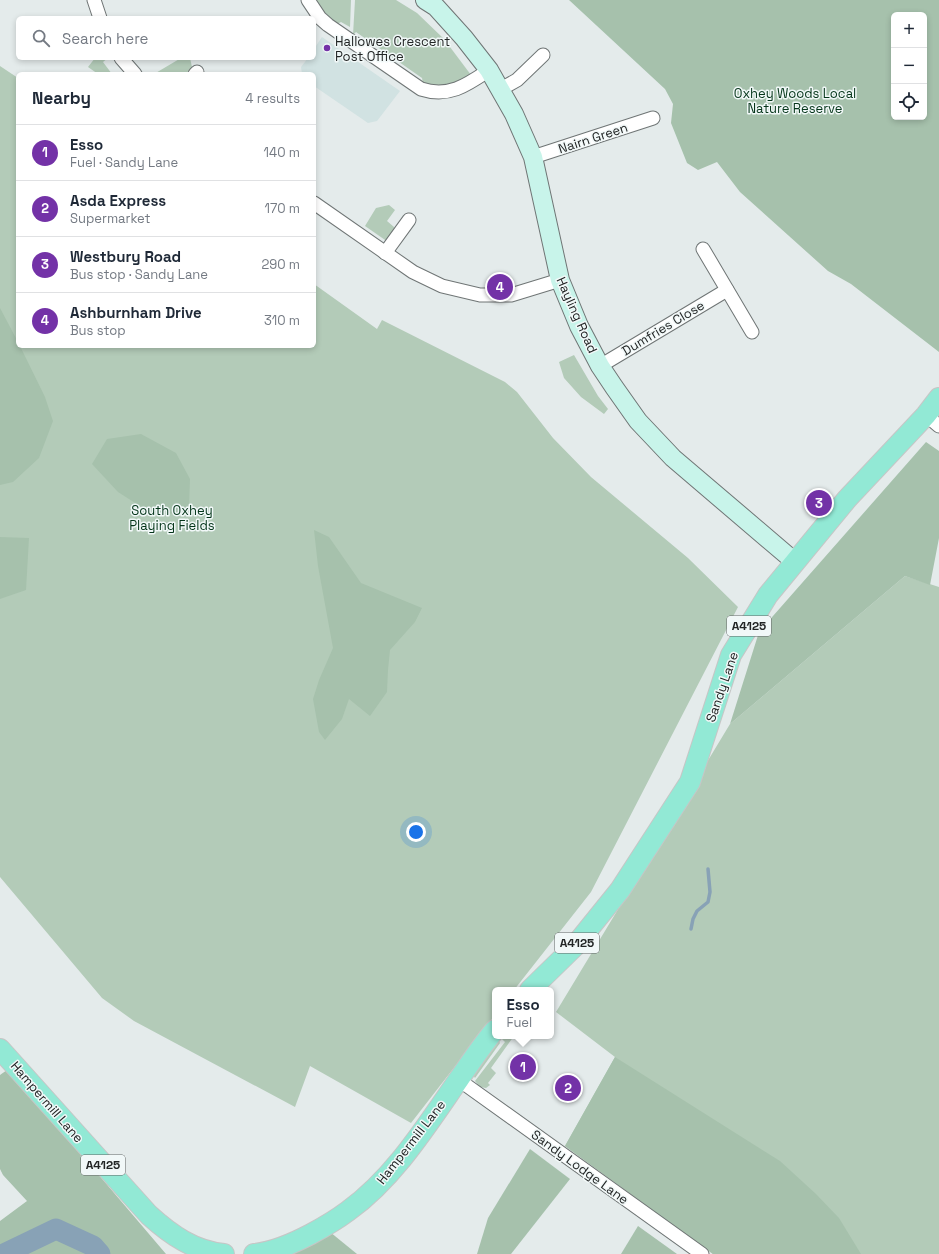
<!DOCTYPE html>
<html lang="en">
<head>
<meta charset="utf-8">
<style>
	:root { --surface:#fff; --page:#f2f2f3; --text:#1f2937; --muted:#747a83; --line:#e0e1e3; --accent:#7332a7 }
	body { margin:0; font-family:"Space Grotesk",sans-serif; background:var(--page); color:var(--text) }
	.controls { position:absolute; right:12px; top:12px; display:grid; overflow:hidden; border-radius:6px; box-shadow:0 2px 6px #0003 }
	.controls button { width:36px; height:36px; display:grid; place-items:center; padding:0; border:0; border-bottom:1px solid var(--line); background:var(--surface); color:var(--text); font:20px sans-serif }
	.you { position:absolute; left:416px; top:832px; width:14px; height:14px; margin:-10px; border:3px solid #fff; border-radius:50%; background:#1a73e8; box-shadow:0 0 0 6px #1a73e833 }
	.badge { display:grid; place-items:center; width:26px; height:26px; border-radius:50%; background:var(--accent); color:#fff; font-size:13px; font-weight:700 }
	.pin { position:absolute; translate:-50% -50%; border:2px solid #fff; box-shadow:0 1px 4px #0006 }
	.popup { position:absolute; left:492px; top:987px; width:62px; height:52px; box-sizing:border-box; display:grid; place-content:center; border-radius:6px; background:var(--surface); filter:drop-shadow(0 1px 3px #0005); font-size:13px; white-space:nowrap; color:var(--muted) }
	.popup b { font-size:15px; color:var(--text) }
	.popup::after { content:''; position:absolute; left:50%; top:100%; margin-left:-8px; border:8px solid transparent; border-top-color:var(--surface) }
	.list { margin:0; padding:0; list-style:none }
	h2 { display:flex; justify-content:space-between; align-items:center; height:52px; margin:0; padding:0 16px; font-size:17px }
	h2 small { font-size:13px; font-weight:400; color:var(--muted) }
	.list li { display:grid; grid-template-columns:26px 1fr auto; gap:12px; align-items:center; box-sizing:border-box; height:56px; padding:0 16px; border-top:1px solid var(--line) }
	.list b { display:block; font-size:15px; white-space:nowrap }
	.list p { margin:0; font-size:13px; white-space:nowrap; color:var(--muted) }
	.list em { font-size:13px; font-style:normal; color:var(--muted) }
	.icon { flex:none; width:22px; height:22px; fill:none; stroke:currentColor; stroke-width:2; stroke-linecap:round; stroke-linejoin:round }
	.map { position:relative; flex:none; width:939px; height:1254px; overflow:hidden }
	.search { position:absolute; background:var(--surface); box-shadow:0 2px 6px #0003; left:16px; top:16px; width:300px; height:44px; display:flex; align-items:center; gap:10px; box-sizing:border-box; padding:0 14px; border-radius:6px; color:var(--muted); font-size:15px }
	.panel { position:absolute; background:var(--surface); box-shadow:0 2px 6px #0003; left:16px; top:72px; width:300px; height:276px; border-radius:6px }
	.map>svg:first-child { display:block }
	.built { fill:#d1e2e2 }
	.green { fill:#b3cbb8 }
	.forest { fill:#a6c1ac; fill-rule:evenodd }
	.lines { fill:none; stroke-linecap:round; stroke-linejoin:round }
	.stream { stroke:#88a2b6; stroke-width:3.5 }
	.river { stroke:#88a2b6; stroke-width:21 }
	.street-casing { stroke:#6f7575; stroke-width:15 }
	.secondary-casing { stroke:#6f7575; stroke-width:20 }
	.primary-casing { stroke:#c6c6c6; stroke-width:22 }
	.street { stroke:#fff; stroke-width:13 }
	.secondary { stroke:#c8f4ea; stroke-width:18 }
	.primary { stroke:#92e9d5; stroke-width:20 }
	.poi-dot { fill:#7332a7; stroke:#f1f8f8; stroke-width:1.5 }
	.labels { text-anchor:middle; dominant-baseline:central; stroke-width:3; stroke-linejoin:round; paint-order:stroke }
	.shield { fill:#f1f8f8; stroke:#606464; stroke-width:1 }
	.shield-label { font-size:12px; font-weight:bold; fill:#222525 }
	.poi-label { font-size:13px; fill:#222525; stroke:#f1f8f8; text-anchor:start }
	.park-label { font-size:13px; fill:#043519; stroke:#f1f8f8 }
	.street-label { font-size:13px; fill:#222525; stroke:#f1f8f8 }
</style>
</head>
<body>
<div class="map">
<svg width="939" height="1254" viewBox="0 0 939 1254">
	<rect width="100%" height="100%" fill="#e4ebeb"/>
	<polygon class="built" points="322,37 400,91 377,121 368,123 314,86 314,74 302,74 301,67 308,58 314,58 314,49"/>
	<g class="green">
		<polygon points="316,0 351,0 350,27 341,22 337,24 325,14"/>
		<path d="M355,0H396L417,13L444,39L471,75C456,85 441,88 423,83L422,78L356,32L353,35Z"/>
		<polygon points="95,58 108,58 103,62 112,74 98,74 88,67"/>
		<polygon points="181,58 190,58 192,67 186,74 154,74"/>
		<polygon points="0,66 18,78 18,346 314,346 314,284 377,329 382,320 505,382 517,392 553,438 591,477 688,558 738,607 591,892 514,990 495,990 495,1015 411,1123 310,1066 295,1107 134,1021 102,998 0,877"/>
		<polygon points="389,205 395,210 387,221 394,227 394,232 388,242 365,226 376,208"/>
		<polygon points="574,355 598,396 608,409 604,414 581,397 564,378 559,362"/>
		<polygon points="905,576 939,587 939,1254 713,1254 565,1146 615,1057 556,1012 730,724"/>
		<polygon points="499,1036 514,1036 491,1068 496,1073 488,1083 490,1085 486,1088 480,1087 475,1081 505,1042"/>
		<polygon points="497,1038 500,1043 475,1078 473,1075"/>
	</g>
	<g class="forest">
		<path d="M569,0H939V352L851,284L828,271L740,192L717,162L698,170L687,163L671,123L673,104L665,89ZM894,15H924V117H894Z"/>
		<polygon points="0,308 18,342 18,346 20,346 45,397 53,421 39,458 13,482 0,485"/>
		<polygon points="141,434 176,453 190,479 189,508 177,513 154,515 118,492 92,464 107,439"/>
		<polygon points="926,442 939,451 939,538 930,585 905,576 730,724 759,632"/>
		<polygon points="314,530 329,537 361,583 422,608 415,622 390,650 388,670 387,692 370,716 349,699 342,719 325,740 319,732 313,699 319,680 333,648 318,566"/>
		<polygon points="0,537 29,538 26,590 0,599"/>
		<polygon points="615,1057 780,1161 816,1194 839,1218 861,1254 713,1254 565,1146"/>
		<polygon points="7,1070 69,1140 166,1254 0,1254 0,1221 27,1201 3,1175 0,1169 0,1075"/>
		<polygon points="530,1149 570,1179 511,1254 477,1254 488,1218"/>
		<polygon points="638,1226 677,1254 621,1254"/>
		<polygon points="330,1232 357,1254 282,1254"/>
	</g>
	<g class="lines">
		<polyline class="stream" points="691,929 693,919 697,911 708,902 710,892 708,869"/>
		<polyline class="river" points="4,1254 56,1229 93,1246 100,1254"/>
		<g class="street-casing">
			<g id="street">
				<polyline points="94,0 100,18"/>
				<path d="M308,0L320,18L328,25L421,89C449,98 467,85 489,70"/>
				<polyline points="121,58 135,74"/>
				<polyline points="195,74 197,72"/>
				<polyline points="501,89 517,80 543,55"/>
				<polyline points="533,157 653,118"/>
				<polyline points="314,203 413,272 442,286 480,295 511,295 560,280"/>
				<polyline points="703,249 752,332"/>
				<polyline points="385,253 409,220"/>
				<polyline points="600,366 727,290"/>
				<polyline points="926,415 939,426"/>
				<polyline points="459,1080 702,1254"/>
			</g>
		</g>
		<g class="secondary-casing">
			<polyline id="secondary" points="425,0 436,7 464,38 489,70 514,114 533,157 560,280 579,326 600,366 614,387 638,421 673,458 795,562"/>
		</g>
		<g class="primary-casing">
			<g id="primary">
				<polyline points="530,990 574,947 620,890 690,782 731,655 768,595 847,499 926,415 939,398"/>
				<path d="M0,1049L149,1215C171,1235 194,1251 224,1254"/>
				<path d="M254,1254C274,1252 294,1243 311,1234C324,1227 336,1220 348,1211C394,1178 427,1125 459,1079C471,1062 482,1045 495,1030"/>
			</g>
		</g>
		<use href="#street" class="street"/>
		<use href="#secondary" class="secondary"/>
		<use href="#primary" class="primary"/>
	</g>
	<circle class="poi-dot" cx="327" cy="48" r="4"/>
	<g class="labels">
		<g class="shield">
			<rect x="727" y="616" width="44" height="20" rx="3"/>
			<rect x="555" y="933" width="44" height="20" rx="3"/>
			<rect x="81" y="1155" width="44" height="20" rx="3"/>
		</g>
		<g class="shield-label">
			<text x="749" y="626">A4125</text>
			<text x="577" y="943">A4125</text>
			<text x="103" y="1165">A4125</text>
		</g>
		<g class="poi-label">
			<text x="335" y="41">Hallowes Crescent<tspan x="335" dy="15">Post Office</tspan></text>
		</g>
		<g class="park-label">
			<text x="795" y="93">Oxhey Woods Local<tspan x="795" dy="15">Nature Reserve</tspan></text>
			<text x="172" y="510">South Oxhey<tspan x="172" dy="15">Playing Fields</tspan></text>
		</g>
		<g class="street-label">
			<text transform="translate(593 138) rotate(-18)">Nairn Green</text>
			<text transform="translate(577 315) rotate(66)">Hayling Road</text>
			<text transform="translate(663 328) rotate(-31)">Dumfries Close</text>
			<text transform="translate(722 687) rotate(-71)">Sandy Lane</text>
			<text transform="translate(47 1102) rotate(49)">Hampermill Lane</text>
			<text transform="translate(411 1142) rotate(-52)">Hampermill Lane</text>
			<text transform="translate(580 1167) rotate(36)">Sandy Lodge Lane</text>
		</g>
	</g>
</svg>
<div class="controls">
<button>+</button>
<button>−</button>
<button><svg class="icon" aria-label="locate" viewBox="0 0 24 24"><circle cx="12" cy="12" r="6"/><path d="M12 2v4M12 18v4M2 12h4M18 12h4"/></svg></button>
</div>
<div class="you"></div>
<div class="pin badge" style="left:523px;top:1067px">1</div>
<div class="popup"><b>Esso</b>Fuel</div>
<div class="pin badge" style="left:568px;top:1088px">2</div>
<div class="pin badge" style="left:819px;top:503px">3</div>
<div class="pin badge" style="left:500px;top:287px">4</div>
<div class="search"><svg class="icon" aria-label="search" viewBox="0 0 24 24"><circle cx="10" cy="10" r="6"/><path d="M15 15l6 6"/></svg>Search here</div>
<section class="panel">
<h2>Nearby<small>4 results</small></h2>
<ul class="list">
<li><span class="badge">1</span><div><b>Esso</b><p>Fuel · Sandy Lane</p></div><em>140 m</em></li>
<li><span class="badge">2</span><div><b>Asda Express</b><p>Supermarket</p></div><em>170 m</em></li>
<li><span class="badge">3</span><div><b>Westbury Road</b><p>Bus stop · Sandy Lane</p></div><em>290 m</em></li>
<li><span class="badge">4</span><div><b>Ashburnham Drive</b><p>Bus stop</p></div><em>310 m</em></li>
</ul>
</section>
</div>
</body>
</html>
